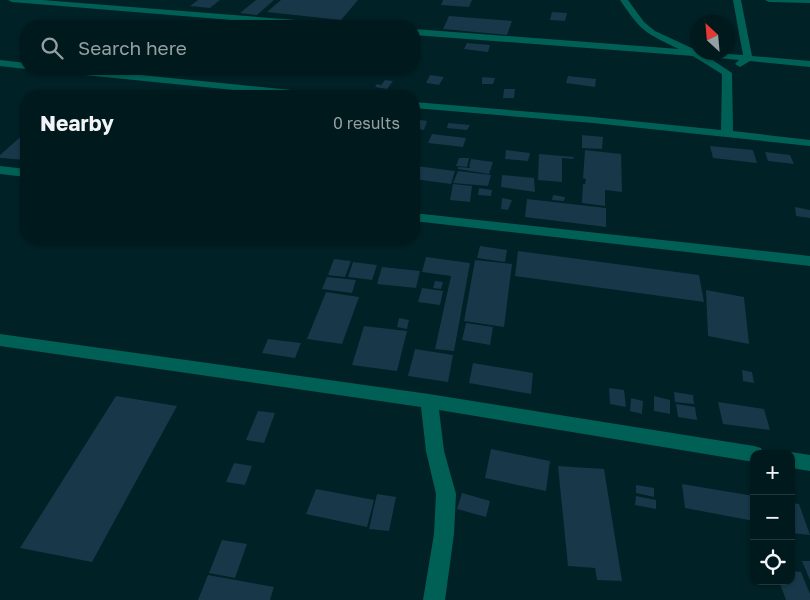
<!DOCTYPE html>
<html lang="en">
<head>
<meta charset="utf-8">
<style>
	:root { --surface:#00191c; --page:#0a2225; --text:#f1f3f6; --muted:#95a0a3; --line:#22383b }
	body { margin:0; font-family:"Golos Text",sans-serif; background:var(--page); color:var(--text) }
	.controls { position:absolute; right:15px; bottom:15px; display:grid; overflow:hidden; border-radius:10px; box-shadow:0 1px 4px #0004 }
	.controls button { width:45px; height:45px; display:grid; place-items:center; padding:0; border:0; border-bottom:1px solid var(--line); background:var(--surface); color:var(--text); font:25px sans-serif }
	.compass { position:absolute; left:690px; top:15px; width:45px; height:45px; border-radius:50%; background:var(--surface); box-shadow:0 1px 4px #0004; rotate:334deg }
	.list { margin:0; padding:0; list-style:none }
	h2 { display:flex; justify-content:space-between; align-items:center; height:65px; margin:0; padding:0 20px; font-size:21px }
	h2 small { font-size:16px; font-weight:400; color:var(--muted) }
	.icon { flex:none; width:28px; height:28px; fill:none; stroke:currentColor; stroke-width:2; stroke-linecap:round; stroke-linejoin:round }
	.map { position:relative; flex:none; width:810px; height:600px; overflow:hidden }
	.search { position:absolute; background:var(--surface); box-shadow:0 1px 4px #0004; left:20px; top:20px; width:400px; height:55px; display:flex; align-items:center; gap:12px; box-sizing:border-box; padding:0 18px; border-radius:20px; color:var(--muted); font-size:19px }
	.panel { position:absolute; background:var(--surface); box-shadow:0 1px 4px #0004; left:20px; top:90px; width:400px; height:155px; border-radius:20px }
	.map>svg:first-child { display:block }
	.building { fill:#183749 }
	.lines { fill:none; stroke-linecap:round; stroke-linejoin:round }
	.minor { fill:#006055; fill-rule:evenodd }
</style>
</head>
<body>
<div class="map">
<svg width="810" height="600" viewBox="0 0 810 600">
	<rect width="100%" height="100%" fill="#002126"/>
	<g class="building">
		<polygon points="198,0 220,0 210,8 190,6"/>
		<polygon points="256,0 274,0 257,15 240,13"/>
		<polygon points="281,0 358,0 341,20 267,12"/>
		<polygon points="443,0 472,0 469,7 441,5"/>
		<polygon points="552,12 567,13 565,21 550,20"/>
		<polygon points="449,16 512,21 507,35 443,29"/>
		<polygon points="467,43 490,45 488,52 464,49"/>
		<polygon points="430,75 444,77 439,85 426,83"/>
		<polygon points="568,76 596,79 595,87 566,83"/>
		<polygon points="482,77 495,78 493,84 482,84"/>
		<polygon points="385,80 393,81 387,89 375,87 377,84 381,85"/>
		<polygon points="504,89 515,89 514,98 503,98"/>
		<polygon points="414,119 427,121 424,130 414,128"/>
		<polygon points="448,123 470,125 467,130 447,128"/>
		<polygon points="26,132 26,160 0,158 0,155"/>
		<polygon points="432,134 466,138 463,147 428,143"/>
		<polygon points="582,135 603,137 602,149 582,148"/>
		<polygon points="710,146 753,150 757,163 713,158"/>
		<polygon points="506,150 530,153 528,161 505,159"/>
		<polygon points="585,150 621,154 622,192 605,190 605,206 582,203 583,184 585,184 586,179 583,178"/>
		<polygon points="765,152 790,155 794,164 768,161"/>
		<polygon points="539,154 574,157 573,159 562,158 562,182 538,180"/>
		<polygon points="459,158 469,158 467,167 456,166"/>
		<polygon points="471,159 493,162 489,174 458,169 458,167 471,168 469,167"/>
		<polygon points="416,166 455,171 451,184 414,179"/>
		<polygon points="458,171 491,175 488,186 453,183"/>
		<polygon points="502,175 534,178 535,192 501,187"/>
		<polygon points="453,184 472,186 470,202 450,200"/>
		<polygon points="479,188 492,190 491,196 478,195"/>
		<polygon points="553,195 565,197 564,201 552,200"/>
		<polygon points="502,198 512,200 508,210 501,209"/>
		<polygon points="527,199 606,208 606,227 525,217"/>
		<polygon points="795,207 810,210 810,218 796,216"/>
		<polygon points="480,246 507,250 505,262 477,258"/>
		<polygon points="518,251 699,275 704,302 515,276"/>
		<polygon points="426,257 470,263 454,351 435,349 451,276 422,272"/>
		<polygon points="334,259 351,261 345,277 328,275"/>
		<polygon points="475,260 512,264 504,327 464,321"/>
		<polygon points="353,262 377,265 372,280 348,277"/>
		<polygon points="382,267 420,271 416,288 377,284"/>
		<polygon points="327,277 356,280 352,293 322,289"/>
		<polygon points="435,281 443,282 441,289 433,288"/>
		<polygon points="422,288 443,291 440,305 418,302"/>
		<polygon points="706,290 744,297 749,344 708,336"/>
		<polygon points="326,292 359,297 342,344 307,339"/>
		<polygon points="399,318 409,320 407,329 397,327"/>
		<polygon points="466,323 493,327 490,345 462,340"/>
		<polygon points="364,326 407,331 397,371 352,365"/>
		<polygon points="268,339 301,343 295,358 262,353"/>
		<polygon points="415,349 453,355 448,382 408,376"/>
		<polygon points="473,363 533,373 531,394 469,383"/>
		<polygon points="742,370 752,372 754,383 743,381"/>
		<polygon points="609,388 624,390 626,407 610,404"/>
		<polygon points="674,392 693,395 694,404 675,402"/>
		<polygon points="116,396 177,406 92,562 20,548"/>
		<polygon points="654,396 670,400 670,414 654,411"/>
		<polygon points="631,398 643,401 642,414 630,411"/>
		<polygon points="718,402 764,409 770,430 723,424"/>
		<polygon points="676,404 695,407 697,420 678,417"/>
		<polygon points="258,411 275,413 264,443 246,440"/>
		<polygon points="491,449 550,461 546,491 485,478"/>
		<polygon points="234,463 252,466 245,485 226,482"/>
		<polygon points="558,466 604,469 622,581 597,580 595,568 568,566"/>
		<polygon points="682,484 754,496 754,521 685,508"/>
		<polygon points="636,485 654,488 654,497 636,493"/>
		<polygon points="316,489 374,500 367,527 306,514"/>
		<polygon points="462,493 490,501 486,517 457,509"/>
		<polygon points="377,494 396,497 389,531 369,529"/>
		<polygon points="636,496 656,500 656,509 635,505"/>
		<polygon points="791,503 799,504 810,535 791,533"/>
		<polygon points="222,540 247,544 235,578 209,573"/>
		<polygon points="802,561 810,561 810,580"/>
		<polygon points="791,571 801,572 810,594 810,600 786,600 779,581 791,581"/>
		<polygon points="208,575 274,587 270,600 198,600"/>
	</g>
	<g class="lines">
		<g class="minor">
			<polygon points="8,0 42,0 335,23 339,26 306,26 12,2"/>
			<path d="M620,0H628L644,22L655,31L698,51V52L743,55L733,0H741L752,56L810,61V67L750,61L740,67L735,64L739,60L708,57L732,73L733,131L810,140V146L593,123L414,108V102L593,117L721,130L722,74L693,56L414,35V29L679,49C645,33 641,31 620,0Z"/>
			<polygon points="765,0 810,0 810,3 769,2"/>
			<polygon points="0,60 26,63 26,69 0,66"/>
			<polygon points="50,69 81,69 322,93 327,96 294,96 55,72"/>
			<polygon points="0,166 26,169 26,177 0,174"/>
			<polygon points="414,213 810,256 810,266 414,221"/>
			<polygon points="0,334 429,394 754,446 761,448 763,454 754,454 754,462 439,410 444,451 456,494 454,534 445,600 423,600 434,534 436,494 426,451 421,407 0,346"/>
			<polygon points="791,452 810,455 810,471 791,468 791,454 785,454"/>
		</g>
	</g>
</svg>
<div class="controls">
<button>+</button>
<button>−</button>
<button><svg class="icon" aria-label="locate" viewBox="0 0 24 24"><circle cx="12" cy="12" r="6"/><path d="M12 2v4M12 18v4M2 12h4M18 12h4"/></svg></button>
</div>
<svg class="compass" viewBox="-18 -18 36 36"><path d="M0-13l5 13h-10z" fill="#e53935"/><path d="M0 13l5-13h-10z" fill="#95a0a3"/></svg>
<div class="search"><svg class="icon" aria-label="search" viewBox="0 0 24 24"><circle cx="10" cy="10" r="6"/><path d="M15 15l6 6"/></svg>Search here</div>
<section class="panel">
<h2>Nearby<small>0 results</small></h2>
<ul class="list">
</ul>
</section>
</div>
</body>
</html>
